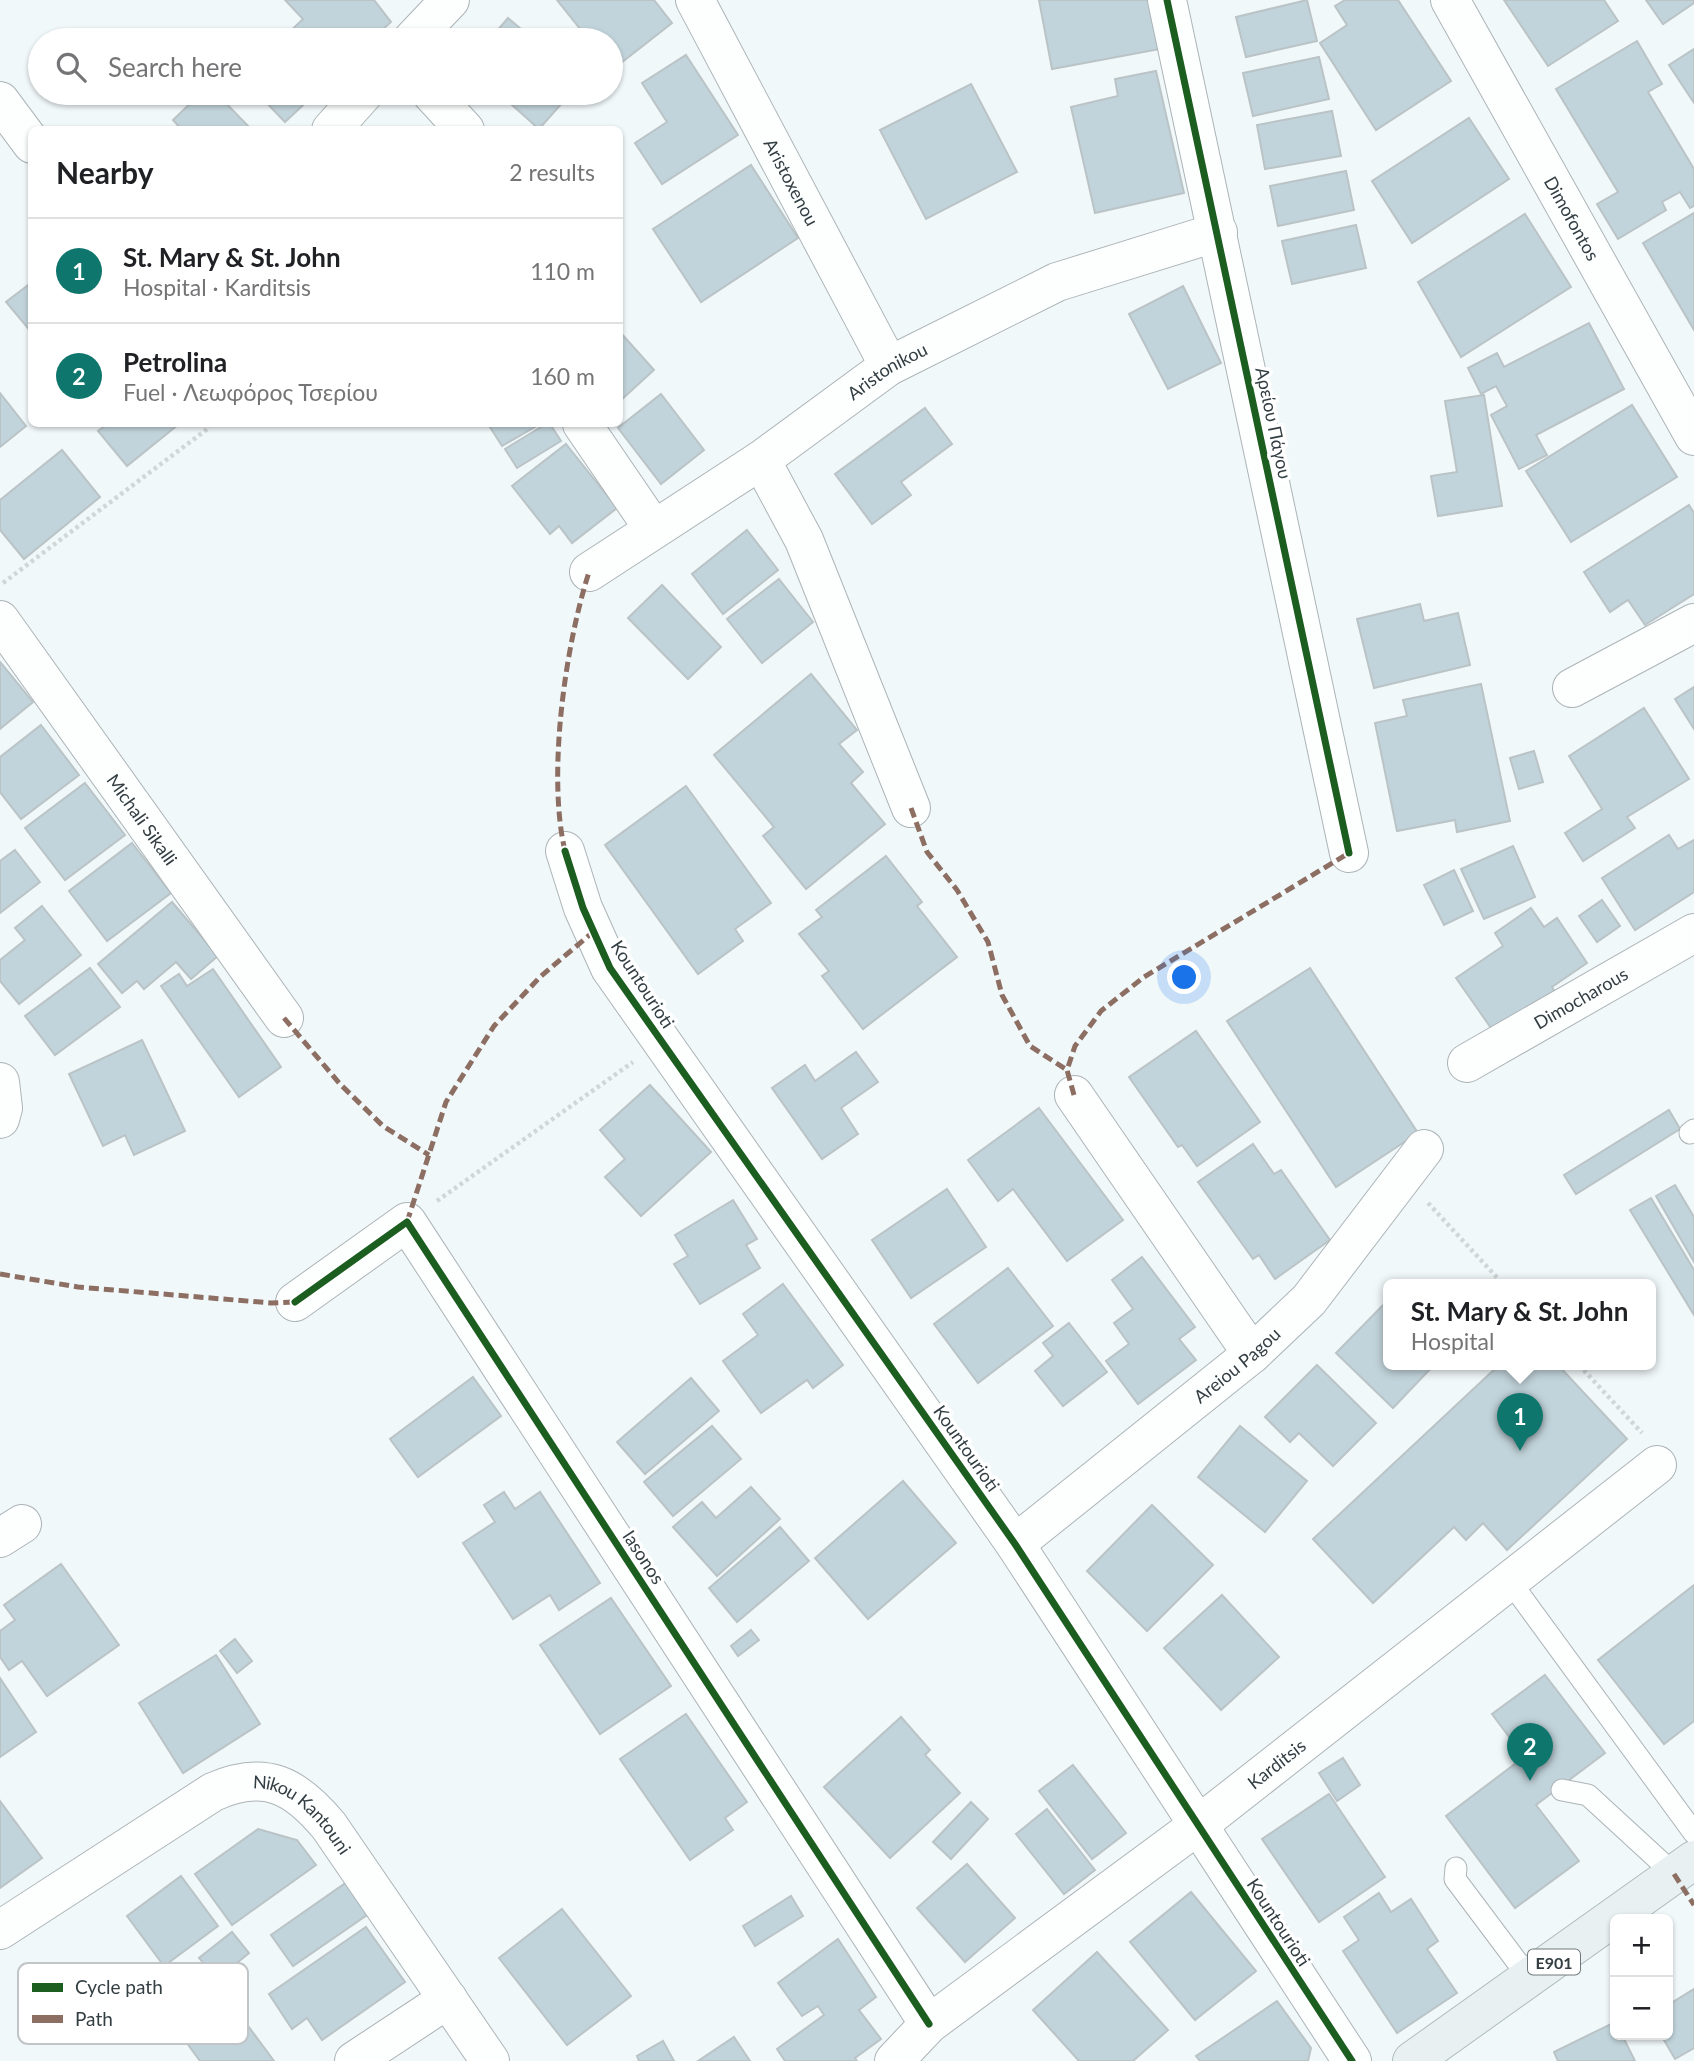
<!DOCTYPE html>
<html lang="en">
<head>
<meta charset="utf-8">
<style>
	:root { --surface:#fff; --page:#f2f2f2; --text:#202124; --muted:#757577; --line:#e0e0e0; --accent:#0f766e }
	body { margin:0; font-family:Lato,sans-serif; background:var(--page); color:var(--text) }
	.controls { position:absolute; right:21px; bottom:21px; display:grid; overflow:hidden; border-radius:10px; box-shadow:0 2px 5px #0004 }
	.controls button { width:63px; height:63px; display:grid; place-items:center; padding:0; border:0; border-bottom:2px solid var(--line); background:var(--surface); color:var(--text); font:35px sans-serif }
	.you { position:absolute; left:1185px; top:978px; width:24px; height:24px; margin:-18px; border:5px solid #fff; border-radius:50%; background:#1a73e8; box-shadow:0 0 0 10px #1a73e833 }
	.badge { display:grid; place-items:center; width:46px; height:46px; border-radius:50%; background:var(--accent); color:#fff; font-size:23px; font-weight:700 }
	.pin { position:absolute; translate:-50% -58px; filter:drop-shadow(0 2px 4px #0008) }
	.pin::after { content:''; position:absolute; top:37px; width:24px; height:21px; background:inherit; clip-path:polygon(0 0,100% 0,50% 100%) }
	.popup { position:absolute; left:1383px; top:1279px; width:273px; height:91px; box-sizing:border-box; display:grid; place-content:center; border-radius:10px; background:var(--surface); filter:drop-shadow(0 2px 5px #0005); font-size:23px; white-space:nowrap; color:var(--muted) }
	.popup b { font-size:26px; color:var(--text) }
	.popup::after { content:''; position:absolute; left:50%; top:100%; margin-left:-14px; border:14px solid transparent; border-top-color:var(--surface) }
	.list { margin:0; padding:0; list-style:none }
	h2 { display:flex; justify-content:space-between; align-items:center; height:91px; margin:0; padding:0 28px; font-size:30px }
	h2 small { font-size:23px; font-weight:400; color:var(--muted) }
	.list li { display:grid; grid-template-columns:46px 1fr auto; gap:21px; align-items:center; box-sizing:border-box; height:105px; padding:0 28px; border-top:2px solid var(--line) }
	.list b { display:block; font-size:26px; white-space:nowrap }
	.list p { margin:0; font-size:23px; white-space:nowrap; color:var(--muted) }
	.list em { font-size:23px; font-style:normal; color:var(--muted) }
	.icon { flex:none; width:38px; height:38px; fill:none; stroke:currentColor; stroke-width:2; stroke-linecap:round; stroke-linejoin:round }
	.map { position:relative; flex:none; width:1694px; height:2061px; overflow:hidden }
	.search { position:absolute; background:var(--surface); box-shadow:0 2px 5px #0004; left:28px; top:28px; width:595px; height:77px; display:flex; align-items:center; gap:18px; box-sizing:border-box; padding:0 24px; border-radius:38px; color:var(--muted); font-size:26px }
	.panel { position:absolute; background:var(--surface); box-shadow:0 2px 5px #0004; left:28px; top:126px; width:595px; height:301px; border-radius:10px }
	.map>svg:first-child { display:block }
	.building { fill:#c2d4db; stroke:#bac3c6; stroke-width:2 }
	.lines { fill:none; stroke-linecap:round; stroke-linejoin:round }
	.lane-casing { stroke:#acb4b7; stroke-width:23 }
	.street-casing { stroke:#acb4b7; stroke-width:40 }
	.primary-casing { stroke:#aebdc2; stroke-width:40 }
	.path { stroke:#d1d6d7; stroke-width:4.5; stroke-dasharray:3.5 3.5; stroke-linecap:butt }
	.lane { stroke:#fdfefe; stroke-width:21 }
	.street { stroke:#fdfefe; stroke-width:38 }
	.primary { stroke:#e8f0f2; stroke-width:38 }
	.quiet { stroke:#8d6e63; stroke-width:5; stroke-dasharray:10 5; stroke-linecap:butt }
	.cycleway-casing { stroke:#fff; stroke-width:11 }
	.cycleway { stroke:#1b5e20; stroke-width:7 }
	.labels { text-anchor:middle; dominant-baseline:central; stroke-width:7; stroke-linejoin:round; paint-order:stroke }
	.shield { fill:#fff; stroke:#70787b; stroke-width:2 }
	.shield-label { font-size:16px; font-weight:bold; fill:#333e43 }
	.street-label { font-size:18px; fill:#333e43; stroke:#fff }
	.key { fill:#fff; stroke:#c2c5c7; stroke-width:2 }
	.key-label { font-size:19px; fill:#333e43 }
</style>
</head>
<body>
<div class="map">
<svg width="1694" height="2061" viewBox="0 0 1694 2061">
	<rect width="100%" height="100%" fill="#f1f8fa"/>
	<g class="building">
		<polygon points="285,0 374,0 391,22 371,40 281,40 303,19"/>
		<polygon points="557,0 654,0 672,23 612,70 611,40 589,40"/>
		<polygon points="1039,0 1151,0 1160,49 1052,69"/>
		<polygon points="1307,0 1317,41 1246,57 1236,17"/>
		<polygon points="1345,0 1398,0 1451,81 1376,130 1320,43 1347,25 1335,6"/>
		<polygon points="1504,0 1604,0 1618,21 1548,66"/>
		<polygon points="1646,0 1694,0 1694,3 1663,24"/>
		<polygon points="508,18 534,40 489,40"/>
		<polygon points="1637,41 1662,84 1648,92 1694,169 1694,206 1690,208 1680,192 1662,202 1666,210 1618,239 1597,204 1618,192 1556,89"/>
		<polygon points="1694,49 1694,103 1669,65"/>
		<polygon points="686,55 738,135 662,184 635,143 667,122 642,83"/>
		<polygon points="1319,57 1329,99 1253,116 1243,73"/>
		<polygon points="1156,71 1184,193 1095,213 1071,107 1118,96 1115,79"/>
		<polygon points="971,84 1017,172 926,219 880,130"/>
		<polygon points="201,93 216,93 252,130 182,130 173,120"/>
		<polygon points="257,93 316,93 285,122"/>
		<polygon points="506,93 571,93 539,129 503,97"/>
		<polygon points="1332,111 1341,156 1265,169 1257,125"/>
		<polygon points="1469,118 1509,179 1412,243 1372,181"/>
		<polygon points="751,165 798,238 701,302 653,229"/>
		<polygon points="1346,171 1354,210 1278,226 1270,186"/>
		<polygon points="1694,213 1694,330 1643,243"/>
		<polygon points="1525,214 1571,287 1461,357 1418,282"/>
		<polygon points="1356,225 1366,268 1292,284 1282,241"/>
		<polygon points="32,282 32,333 6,302"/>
		<polygon points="1183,286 1221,363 1168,389 1129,314"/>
		<polygon points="1589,323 1624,389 1536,435 1547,455 1519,469 1491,415 1507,406 1496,386 1481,394 1468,368 1497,353 1504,367"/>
		<polygon points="620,332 654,370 620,401"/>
		<polygon points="0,393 26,426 0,447"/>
		<polygon points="661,394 704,450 661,484 618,428"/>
		<polygon points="1484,395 1502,506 1438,516 1431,476 1457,472 1445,401"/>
		<polygon points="1632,405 1677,477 1571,542 1526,471"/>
		<polygon points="925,408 952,444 901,482 911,495 872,524 835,474"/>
		<polygon points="108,424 179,424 127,466 98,431"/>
		<polygon points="488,424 540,424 502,446"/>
		<polygon points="546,424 550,424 561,441 517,468 505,449"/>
		<polygon points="566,444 617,508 572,543 559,526 550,534 512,486"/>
		<polygon points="62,450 100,497 24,559 0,530 0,500"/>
		<polygon points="1689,505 1694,513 1694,594 1645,625 1628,600 1610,612 1584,572"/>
		<polygon points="747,530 778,570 723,614 692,574"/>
		<polygon points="779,579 813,622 762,663 727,619"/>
		<polygon points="662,585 721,647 688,679 628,618"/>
		<polygon points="1420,604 1424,621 1458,613 1470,665 1374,688 1357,619"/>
		<polygon points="0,662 33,702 0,729"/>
		<polygon points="811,674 857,730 839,744 863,772 851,783 885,824 806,889 763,836 774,827 714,755"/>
		<polygon points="1481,684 1510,821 1457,832 1455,820 1397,831 1375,723 1407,716 1403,700"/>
		<polygon points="1694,687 1694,729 1675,699"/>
		<polygon points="1644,708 1689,779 1627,817 1635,828 1583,861 1565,833 1602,809 1569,756"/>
		<polygon points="41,725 79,775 21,819 0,792 0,757"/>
		<polygon points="1534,751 1543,782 1519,789 1510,758"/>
		<polygon points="85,783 125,835 65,880 25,828"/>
		<polygon points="686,786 771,903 735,929 743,941 698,974 605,845"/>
		<polygon points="1669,835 1678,849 1694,840 1694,892 1635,930 1602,878"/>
		<polygon points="132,843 171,893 107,941 69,891"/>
		<polygon points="1513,846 1535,897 1484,919 1461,869"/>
		<polygon points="15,850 40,882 0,913 0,861"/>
		<polygon points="886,856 922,902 917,906 957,957 863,1029 822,976 829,971 799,934 822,917 816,910"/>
		<polygon points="1454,870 1473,911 1444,925 1424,885"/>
		<polygon points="1602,900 1620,926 1597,942 1579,916"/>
		<polygon points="172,902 218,956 191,979 176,962 144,989 137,981 122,993 98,964"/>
		<polygon points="42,906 81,955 19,1004 0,981 0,960 25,940 15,928"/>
		<polygon points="1531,908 1544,927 1557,918 1587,963 1552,987 1558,997 1498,1038 1456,978 1503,946 1495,933"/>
		<polygon points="90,968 120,1007 55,1055 25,1016"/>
		<polygon points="1310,968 1418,1133 1336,1187 1227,1021"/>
		<polygon points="213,969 281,1067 239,1097 161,986 179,974 187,986"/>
		<polygon points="1196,1031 1260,1122 1197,1166 1182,1145 1178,1147 1129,1077"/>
		<polygon points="142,1040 185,1131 134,1155 125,1135 103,1146 69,1074"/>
		<polygon points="856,1052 878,1082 841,1108 858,1134 822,1159 772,1088 805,1065 815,1081"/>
		<polygon points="650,1085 711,1152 641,1216 605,1177 625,1159 600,1130"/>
		<polygon points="1039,1108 1123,1220 1067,1261 1013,1189 998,1201 968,1160"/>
		<polygon points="1669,1110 1680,1129 1576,1194 1564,1175"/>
		<polygon points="1253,1144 1274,1174 1281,1170 1330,1240 1275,1279 1259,1255 1253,1259 1198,1182"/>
		<polygon points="1675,1185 1694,1217 1694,1262 1656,1196"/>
		<polygon points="947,1189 986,1247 911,1298 872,1240"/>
		<polygon points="1651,1198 1694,1270 1694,1315 1630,1210"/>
		<polygon points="733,1200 757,1239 746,1245 760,1268 700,1304 674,1264 688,1256 675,1235"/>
		<polygon points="1142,1257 1195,1327 1179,1339 1196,1360 1138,1404 1106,1361 1129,1344 1114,1323 1133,1309 1112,1280"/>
		<polygon points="1008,1268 1053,1326 978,1383 934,1324"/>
		<polygon points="783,1284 843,1365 813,1388 807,1380 761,1413 723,1361 758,1335 743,1314"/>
		<polygon points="1383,1305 1389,1310 1389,1365 1434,1365 1393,1408 1336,1353"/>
		<polygon points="1069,1323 1107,1372 1063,1406 1035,1371 1053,1356 1043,1343"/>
		<polygon points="1317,1365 1376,1423 1333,1466 1299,1433 1290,1442 1265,1417"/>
		<polygon points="1499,1365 1558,1365 1627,1439 1507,1550 1483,1523 1466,1540 1454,1527 1373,1603 1313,1539"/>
		<polygon points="473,1377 501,1416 418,1477 390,1439"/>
		<polygon points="691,1378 719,1411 645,1474 617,1442"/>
		<polygon points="712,1426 741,1459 673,1516 644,1482"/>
		<polygon points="1240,1426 1307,1481 1265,1532 1198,1477"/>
		<polygon points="903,1481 956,1543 868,1619 815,1558"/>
		<polygon points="751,1487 780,1519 717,1576 673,1527 702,1502 716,1518"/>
		<polygon points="504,1492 515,1509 540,1492 600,1583 559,1610 550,1595 513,1619 463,1543 495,1522 484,1505"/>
		<polygon points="1152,1505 1213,1565 1147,1631 1087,1571"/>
		<polygon points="780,1527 809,1561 737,1622 709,1588"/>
		<polygon points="61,1564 119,1645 47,1696 22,1661 9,1670 0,1657 0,1631 15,1620 4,1605"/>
		<polygon points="1694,1585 1694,1721 1664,1744 1598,1660"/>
		<polygon points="1222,1595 1279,1657 1221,1710 1164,1648"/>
		<polygon points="611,1598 671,1686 600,1734 540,1645"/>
		<polygon points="751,1630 759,1640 738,1656 731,1646"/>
		<polygon points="235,1639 252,1661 237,1673 220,1651"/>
		<polygon points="216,1655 260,1724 183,1773 139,1703"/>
		<polygon points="1545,1675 1605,1753 1536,1805 1579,1861 1515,1908 1446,1816 1524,1757 1492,1714"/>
		<polygon points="0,1678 36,1732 0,1757"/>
		<polygon points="686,1714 747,1802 725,1818 733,1830 690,1860 620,1759"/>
		<polygon points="901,1717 930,1750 925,1755 960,1793 890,1858 824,1787"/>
		<polygon points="1343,1758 1360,1785 1337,1801 1319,1773"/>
		<polygon points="1073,1765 1126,1833 1092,1859 1039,1791"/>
		<polygon points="1329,1794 1385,1877 1319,1922 1262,1839"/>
		<polygon points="0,1801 42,1858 0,1888"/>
		<polygon points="971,1802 988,1819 951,1859 933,1842"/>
		<polygon points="1047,1809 1095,1870 1064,1894 1016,1834"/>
		<polygon points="258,1829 297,1840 316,1865 232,1925 195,1874"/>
		<polygon points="967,1864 1015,1918 965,1962 917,1908"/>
		<polygon points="181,1876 218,1926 164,1966 127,1916"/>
		<polygon points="347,1882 370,1913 293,1966 271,1935"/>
		<polygon points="1191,1892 1256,1971 1195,2020 1130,1942"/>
		<polygon points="1379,1893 1391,1912 1411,1899 1438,1941 1427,1949 1457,1993 1397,2033 1343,1951 1359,1940 1344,1917"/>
		<polygon points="791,1896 803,1916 755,1946 743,1926"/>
		<polygon points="562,1909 631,1996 567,2045 499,1958"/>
		<polygon points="366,1927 405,1982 322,2040 307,2018 292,2029 269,1994"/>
		<polygon points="232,1932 249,1953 217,1979 199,1958"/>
		<polygon points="838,1939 876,1997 859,2010 881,2039 855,2058 857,2061 785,2061 777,2049 824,2015 818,2006 802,2016 778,1983"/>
		<polygon points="1097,1952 1168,2030 1133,2061 1079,2061 1033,2010"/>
		<polygon points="220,1988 274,2061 200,2061 173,2024"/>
		<polygon points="1694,1989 1694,2048 1675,2059 1661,2035 1668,2035 1668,2005"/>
		<polygon points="1277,2001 1311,2048 1308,2061 1200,2061 1196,2056"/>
		<polygon points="1615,2022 1615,2035 1622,2035 1635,2061 1558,2061 1554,2052"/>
		<polygon points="734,2037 750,2061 698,2061"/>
		<polygon points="663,2041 674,2061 639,2061 637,2056"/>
	</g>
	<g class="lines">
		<g class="lane-casing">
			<g id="lane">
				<polyline points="1690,1133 1694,1130"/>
				<polyline points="1509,1580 1694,1833"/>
				<polyline points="1562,1790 1588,1795 1674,1874"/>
				<polyline points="1456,1868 1455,1879 1530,1979"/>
			</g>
		</g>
		<g class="street-casing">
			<g id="street">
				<path id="s1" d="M695,0L889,366"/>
				<polyline points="1167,0 1349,853"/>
				<path id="s2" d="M1450,0L1694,436"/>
				<polyline points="412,40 450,0"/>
				<polyline points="431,93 465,130"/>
				<polyline points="0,101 32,144"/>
				<polyline points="331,130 364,93"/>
				<polyline points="582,424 653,528"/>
				<polyline points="761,460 804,540 911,808"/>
				<path id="s3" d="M589,572L761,460L889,366L1057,282L1218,232"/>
				<path id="s4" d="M0,620L284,1018"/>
				<polyline points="1572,688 1694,623"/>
				<polyline points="565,851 583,908 610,968 1015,1544 1352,2061"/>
				<path id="s5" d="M1467,1063L1694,933"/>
				<polyline points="0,1082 3,1108 0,1119"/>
				<polyline points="1074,1095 1252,1354"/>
				<polyline points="295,1302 407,1222 929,2024"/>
				<polyline points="0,1538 22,1524"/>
				<path id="s6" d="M1015,1544L1252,1354L1309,1300L1424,1149"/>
				<path id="s7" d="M0,1930L213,1792C265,1769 295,1785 329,1826L490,2061"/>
				<polyline points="354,2061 448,1999"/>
				<path id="s8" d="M894,2061L929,2024L1197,1826L1657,1465"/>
			</g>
		</g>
		<g class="primary-casing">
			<polyline id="primary" points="1412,2061 1694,1860"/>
		</g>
		<g class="path">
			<polyline points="3,583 206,430 211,424"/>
			<polyline points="437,1201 633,1062"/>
			<polyline points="1428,1203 1504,1285"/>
			<polyline points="1579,1365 1642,1433"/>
		</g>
		<use href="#lane" class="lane"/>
		<use href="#street" class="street"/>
		<use href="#primary" class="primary"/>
		<g class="quiet">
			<polyline points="911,808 927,852 957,890 988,942 1002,995 1030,1046 1067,1070"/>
			<path d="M565,851C547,775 565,647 589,572"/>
			<polyline points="284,1018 340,1084 383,1126 429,1155"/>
			<polyline points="1074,1095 1067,1070 1075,1046 1101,1011 1144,977 1349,853"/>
			<polyline points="407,1222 446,1102 494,1026 540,977 593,932"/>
			<polyline points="0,1274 78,1287 271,1303 295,1302"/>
			<polyline points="1674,1874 1694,1905"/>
		</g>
		<g class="cycleway-casing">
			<g id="cycleway">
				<polyline points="1167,0 1349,853"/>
				<polyline points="565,851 583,908 610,968 1015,1544 1352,2061"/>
				<polyline points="295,1302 407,1222 929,2024"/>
			</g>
		</g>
		<use href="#cycleway" class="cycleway"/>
	</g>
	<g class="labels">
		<rect class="shield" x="1528" y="1949.5" width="52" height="25" rx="5"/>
		<g class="shield-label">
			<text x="1554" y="1962">E901</text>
		</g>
		<g class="street-label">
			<text stroke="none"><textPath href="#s1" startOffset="206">Aristoxenou</textPath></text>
			<text stroke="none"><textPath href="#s2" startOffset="250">Dimofontos</textPath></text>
			<text stroke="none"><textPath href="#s3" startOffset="360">Aristonikou</textPath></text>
			<text transform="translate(1274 423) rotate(78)">Αρείου Πάγου</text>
			<text stroke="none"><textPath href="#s4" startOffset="245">Michali Sikalli</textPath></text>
			<text transform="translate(643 984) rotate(57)">Kountourioti</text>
			<text stroke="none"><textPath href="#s5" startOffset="131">Dimocharous</textPath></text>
			<text stroke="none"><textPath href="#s6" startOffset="285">Areiou Pagou</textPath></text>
			<text transform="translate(967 1448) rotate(55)">Kountourioti</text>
			<text transform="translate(644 1557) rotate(57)">Iasonos</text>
			<text stroke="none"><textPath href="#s8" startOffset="485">Karditsis</textPath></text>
			<text stroke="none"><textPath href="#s7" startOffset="357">Nikou Kantouni</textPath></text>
			<text transform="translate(1279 1922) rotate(57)">Kountourioti</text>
		</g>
	</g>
	<rect x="18" y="1963" width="230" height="81" rx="10" class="key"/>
	<rect x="32" y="1983" width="31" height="9" fill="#1b5e20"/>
	<rect x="32" y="2015" width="31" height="8" fill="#8d6e63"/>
	<g class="key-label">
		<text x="75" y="1994">Cycle path</text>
		<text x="75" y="2026">Path</text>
	</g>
</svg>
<div class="controls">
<button>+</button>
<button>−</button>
</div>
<div class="you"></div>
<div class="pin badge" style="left:1520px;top:1451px">1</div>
<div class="popup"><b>St. Mary &amp; St. John</b>Hospital</div>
<div class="pin badge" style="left:1530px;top:1781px">2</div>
<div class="search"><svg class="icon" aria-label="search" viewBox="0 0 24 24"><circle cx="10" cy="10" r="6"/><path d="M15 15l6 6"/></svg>Search here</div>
<section class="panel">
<h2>Nearby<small>2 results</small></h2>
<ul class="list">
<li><span class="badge">1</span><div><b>St. Mary &amp; St. John</b><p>Hospital · Karditsis</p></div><em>110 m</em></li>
<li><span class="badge">2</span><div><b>Petrolina</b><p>Fuel · Λεωφόρος Τσερίου</p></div><em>160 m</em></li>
</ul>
</section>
</div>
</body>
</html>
